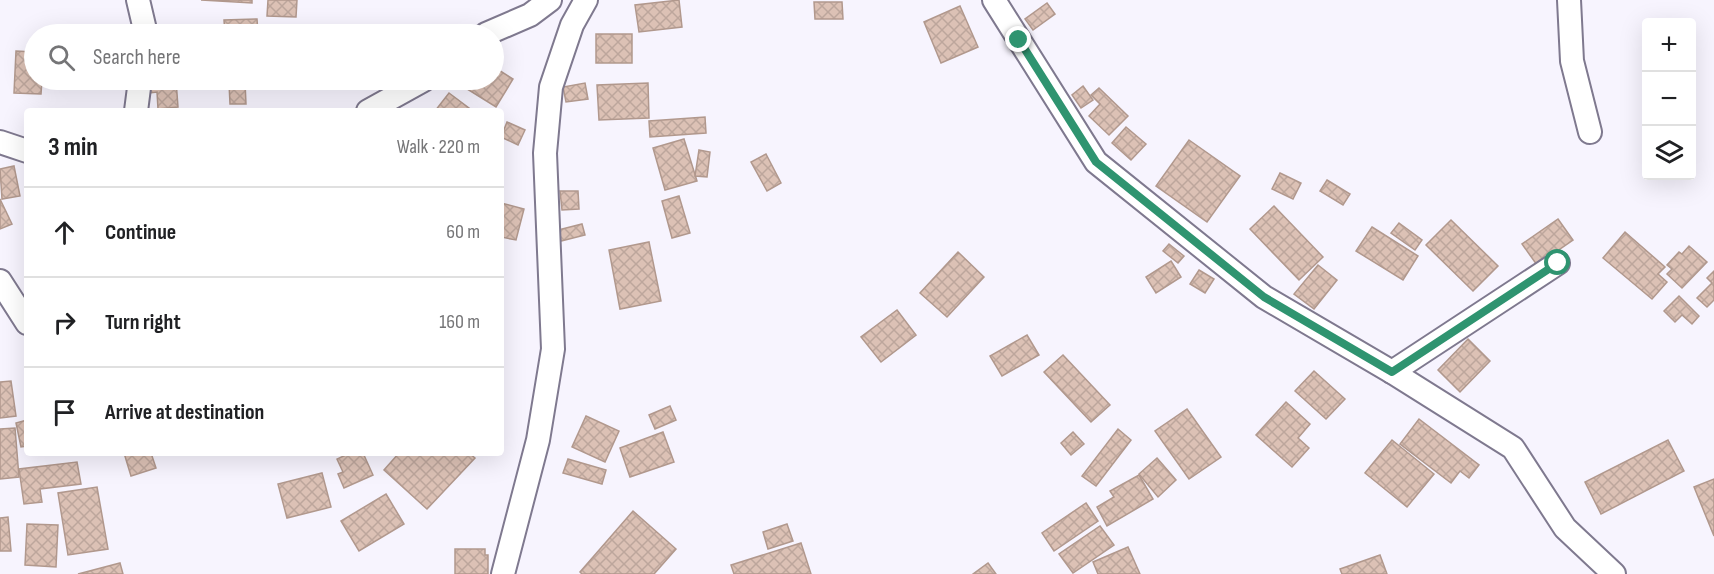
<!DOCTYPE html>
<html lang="en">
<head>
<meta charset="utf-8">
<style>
	:root { --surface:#fff; --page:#f6f6f6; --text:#202124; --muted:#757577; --line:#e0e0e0 }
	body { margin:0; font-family:"Sofia Sans Condensed",sans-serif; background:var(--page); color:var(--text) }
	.controls { position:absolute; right:18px; top:18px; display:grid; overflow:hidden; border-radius:6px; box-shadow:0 6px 24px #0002 }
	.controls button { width:54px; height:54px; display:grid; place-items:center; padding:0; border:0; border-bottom:2px solid var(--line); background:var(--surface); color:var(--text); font:30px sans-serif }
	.stop { position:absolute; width:18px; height:18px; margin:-14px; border:4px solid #2f9470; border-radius:50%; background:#fff }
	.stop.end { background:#2f9470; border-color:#fff; box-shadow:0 2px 6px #0008 }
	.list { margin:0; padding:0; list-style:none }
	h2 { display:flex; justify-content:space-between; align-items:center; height:78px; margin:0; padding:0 24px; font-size:26px }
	h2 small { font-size:20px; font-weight:400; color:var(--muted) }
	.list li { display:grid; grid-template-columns:39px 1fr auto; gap:18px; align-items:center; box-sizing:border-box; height:90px; padding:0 24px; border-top:2px solid var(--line) }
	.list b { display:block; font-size:22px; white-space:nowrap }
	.list em { font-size:20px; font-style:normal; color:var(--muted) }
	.icon { flex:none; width:33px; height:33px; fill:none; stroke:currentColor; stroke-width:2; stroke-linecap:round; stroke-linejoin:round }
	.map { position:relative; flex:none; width:1714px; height:574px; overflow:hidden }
	.search { position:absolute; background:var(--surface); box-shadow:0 6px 24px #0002; left:24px; top:24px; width:480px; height:66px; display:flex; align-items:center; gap:15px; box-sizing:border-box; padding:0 21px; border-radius:33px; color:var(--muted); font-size:22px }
	.panel { position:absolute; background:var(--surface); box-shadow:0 6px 24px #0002; left:24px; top:108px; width:480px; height:348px; border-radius:6px }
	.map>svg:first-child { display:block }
	.building { fill:url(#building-cross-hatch); stroke:#b1988d; stroke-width:1.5 }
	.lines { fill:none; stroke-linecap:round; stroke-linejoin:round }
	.street-casing { stroke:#7f798f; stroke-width:26 }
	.street { stroke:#fff; stroke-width:22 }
	.route { stroke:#2f9470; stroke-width:8 }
</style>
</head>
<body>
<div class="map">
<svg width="1714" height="574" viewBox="0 0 1714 574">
	<defs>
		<pattern id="building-cross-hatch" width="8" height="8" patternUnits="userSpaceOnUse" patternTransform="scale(1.5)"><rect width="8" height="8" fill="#dcc1b5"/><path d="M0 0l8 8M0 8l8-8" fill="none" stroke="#bda69c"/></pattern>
	</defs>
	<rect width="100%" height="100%" fill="#f7f4fe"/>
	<g class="building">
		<polygon points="201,0 252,0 252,3"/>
		<polygon points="268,0 297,0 296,17 267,16"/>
		<polygon points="679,0 682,27 639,32 635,5"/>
		<polygon points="814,2 842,2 843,19 815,19"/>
		<polygon points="1047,3 1055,14 1033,30 1025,19"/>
		<polygon points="960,6 978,47 941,63 924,22"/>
		<polygon points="257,19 258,34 225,34 224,20"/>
		<polygon points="300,30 319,32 319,34 299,34"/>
		<rect x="596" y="34" width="36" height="29"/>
		<polygon points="16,51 34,52 34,80 42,80 41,94 14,93"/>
		<polygon points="494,67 513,79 496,107 456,82 458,80 494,80"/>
		<polygon points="150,80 176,80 178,107 158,109 157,92 150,93"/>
		<polygon points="245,82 246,104 230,104 229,83"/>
		<polygon points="585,83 588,99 566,102 563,87"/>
		<polygon points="648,83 649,118 599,120 597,85"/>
		<polygon points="1083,86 1093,100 1081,108 1072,95"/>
		<polygon points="1099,88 1128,116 1109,135 1089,116 1100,104 1091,95"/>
		<polygon points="449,93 473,111 435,111"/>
		<polygon points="705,117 706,133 650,137 649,121"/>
		<polygon points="507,122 525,130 518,145 501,137"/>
		<polygon points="1126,127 1146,144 1131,160 1112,143"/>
		<polygon points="684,139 697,181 665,190 653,148"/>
		<polygon points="1189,140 1240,176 1207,222 1156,186"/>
		<polygon points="699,150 710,152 707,177 695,176"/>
		<polygon points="766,154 781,183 767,191 751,162"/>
		<polygon points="14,166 20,196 2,199 0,169"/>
		<polygon points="1280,173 1301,183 1293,199 1272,189"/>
		<polygon points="1327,180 1350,194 1343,205 1320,191"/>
		<polygon points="560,191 578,191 579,209 562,210"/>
		<polygon points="679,196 690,233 672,238 662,201"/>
		<polygon points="0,199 12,224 0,229"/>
		<polygon points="501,203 524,209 516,240 501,237"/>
		<polygon points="1274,206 1323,257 1299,280 1250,229"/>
		<polygon points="1558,219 1573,240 1537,265 1522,244"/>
		<polygon points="1451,220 1498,266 1473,291 1426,245"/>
		<polygon points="1399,223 1422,240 1415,250 1391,233"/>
		<polygon points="582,224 585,235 561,241 558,230"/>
		<polygon points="1372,227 1418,256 1403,280 1356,251"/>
		<polygon points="1625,232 1665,267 1658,274 1667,282 1652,299 1603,258"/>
		<polygon points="649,242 661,301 620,309 609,250"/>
		<polygon points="1169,244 1184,256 1178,263 1163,251"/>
		<polygon points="1689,246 1707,262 1682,288 1667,274 1672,269 1667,265 1679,252 1682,254"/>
		<polygon points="958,252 984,277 947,317 920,293"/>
		<polygon points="1171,261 1181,277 1156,293 1146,277"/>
		<polygon points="1318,265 1337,280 1314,309 1294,294"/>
		<polygon points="1199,270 1214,279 1205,293 1190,284"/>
		<polygon points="1714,271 1714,300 1707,307 1697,298 1712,283 1707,278"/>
		<polygon points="1679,296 1699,316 1692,324 1682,315 1675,322 1664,311"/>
		<polygon points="897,310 916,335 881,362 861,337"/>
		<polygon points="1027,335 1039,355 1002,376 990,356"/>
		<polygon points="1468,339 1490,361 1460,392 1438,370"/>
		<polygon points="1063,355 1110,405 1091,422 1044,372"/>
		<polygon points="1314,371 1345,399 1326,419 1295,391"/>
		<polygon points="11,381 16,416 0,418 0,382"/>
		<polygon points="1286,402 1310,424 1298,438 1309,448 1292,467 1256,435"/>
		<polygon points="670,406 676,420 655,429 649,415"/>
		<polygon points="1187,409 1221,457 1189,479 1155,431"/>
		<polygon points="586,416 619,431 605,462 572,447"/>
		<polygon points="1419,419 1479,465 1469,478 1460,471 1451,483 1400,444"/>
		<polygon points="27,420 27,446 21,447 16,423"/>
		<polygon points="15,428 19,477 0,479 0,429"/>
		<polygon points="1118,429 1131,440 1096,486 1082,476"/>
		<polygon points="663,432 674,462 630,477 620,448"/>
		<polygon points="1073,432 1084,444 1071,455 1061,443"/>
		<polygon points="1392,440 1434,474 1407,507 1365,473"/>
		<polygon points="1668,440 1684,471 1601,514 1585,482"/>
		<polygon points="124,453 151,453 156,468 131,476"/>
		<polygon points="350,453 363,453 373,475 344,488 338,474 343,472 337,459"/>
		<polygon points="399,453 469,453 475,458 427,509 384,470"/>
		<polygon points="1157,458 1176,480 1158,497 1139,474"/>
		<polygon points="568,459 606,470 602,484 563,473"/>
		<polygon points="77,462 81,484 40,489 42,502 24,504 19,469"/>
		<polygon points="322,473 331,507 287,518 278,484"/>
		<polygon points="1139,475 1153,499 1107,526 1097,507 1114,497 1110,491"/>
		<polygon points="1714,479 1714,536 1694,487"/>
		<polygon points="97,487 108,549 68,555 58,493"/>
		<polygon points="386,494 404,524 359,551 341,521"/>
		<polygon points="1086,503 1098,521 1054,551 1042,533"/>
		<polygon points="633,511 676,549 654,574 582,574 580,572"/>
		<polygon points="8,517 11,551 0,551 0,518"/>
		<polygon points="27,524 58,525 56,567 25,565"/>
		<polygon points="787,524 793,541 768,549 763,532"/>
		<polygon points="1100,526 1114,545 1073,573 1059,554"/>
		<polygon points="801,543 811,574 734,574 731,565"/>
		<polygon points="1128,547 1140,574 1098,574 1093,562"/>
		<polygon points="455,549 485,549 485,555 488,555 488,574 455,574"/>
		<polygon points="1380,555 1387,574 1342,574 1340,569"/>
		<polygon points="120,563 123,574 78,574"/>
		<polygon points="988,563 996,574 973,574"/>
	</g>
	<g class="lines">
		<g class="street-casing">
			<g id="street">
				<polyline points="138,0 146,34"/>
				<polyline points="994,0 1096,162 1264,297 1392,372 1513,448 1565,528 1614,574"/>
				<polyline points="1569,0 1572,61 1590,132"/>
				<polyline points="486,34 530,15 550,0"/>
				<polyline points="136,111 140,80"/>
				<polyline points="368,111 424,80"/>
				<polyline points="0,142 27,151"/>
				<polyline points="0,281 27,323"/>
				<polyline points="1392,372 1558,263"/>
				<polyline points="503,574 538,440 553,349 545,153 551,87 572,25 586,0"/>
			</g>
		</g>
		<use href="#street" class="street"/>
	</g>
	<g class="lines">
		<polyline class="route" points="1019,40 1096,162 1264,297 1392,372 1558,263"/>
	</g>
</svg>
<div class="controls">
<button>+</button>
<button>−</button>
<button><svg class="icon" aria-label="layers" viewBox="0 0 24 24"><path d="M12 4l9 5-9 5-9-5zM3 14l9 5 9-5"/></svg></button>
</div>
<div class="stop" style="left:1558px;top:263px"></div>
<div class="stop end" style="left:1019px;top:40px"></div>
<div class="search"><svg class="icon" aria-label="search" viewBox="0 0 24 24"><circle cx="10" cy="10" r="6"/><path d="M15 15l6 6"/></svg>Search here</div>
<section class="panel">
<h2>3 min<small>Walk · 220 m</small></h2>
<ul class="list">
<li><svg class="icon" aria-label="ahead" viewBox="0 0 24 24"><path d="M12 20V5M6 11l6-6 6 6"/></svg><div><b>Continue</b></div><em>60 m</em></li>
<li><svg class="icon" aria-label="right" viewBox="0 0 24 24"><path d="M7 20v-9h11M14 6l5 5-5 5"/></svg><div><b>Turn right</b></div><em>160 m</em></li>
<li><svg class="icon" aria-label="arrive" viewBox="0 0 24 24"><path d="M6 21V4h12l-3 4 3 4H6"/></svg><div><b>Arrive at destination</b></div></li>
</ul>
</section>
</div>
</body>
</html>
